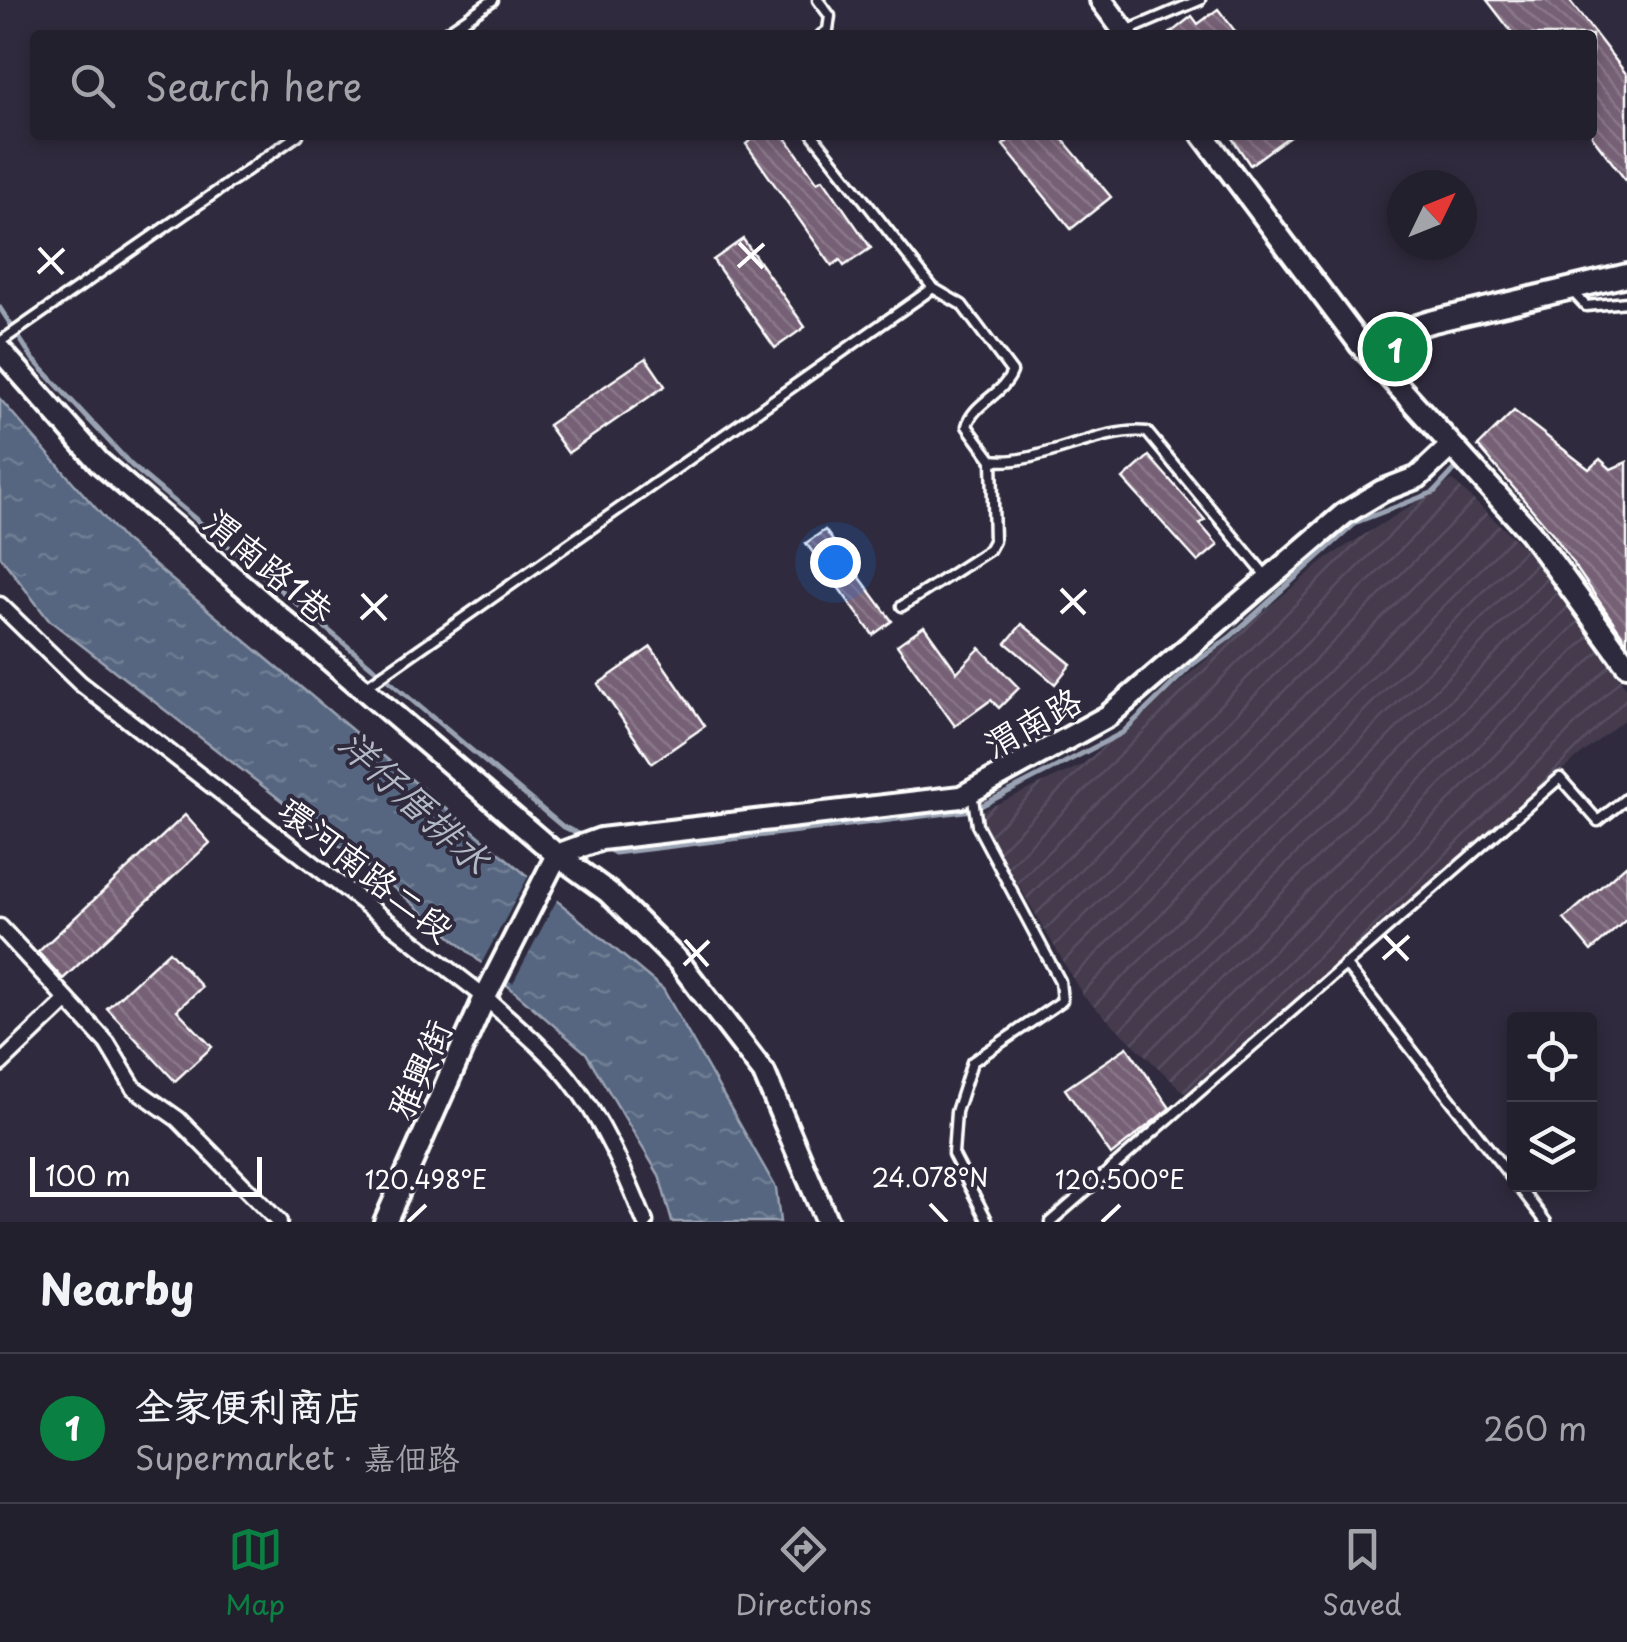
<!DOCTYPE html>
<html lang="en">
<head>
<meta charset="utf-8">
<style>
	:root { --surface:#23202e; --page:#2b2836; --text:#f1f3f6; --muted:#a3a3aa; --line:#403e4a; --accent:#0b8043 }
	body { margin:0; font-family:"Playpen Sans","LXGW WenKai TC",sans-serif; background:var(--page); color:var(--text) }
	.controls { position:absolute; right:30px; bottom:30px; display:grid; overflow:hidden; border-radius:10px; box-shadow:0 5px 15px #0003 }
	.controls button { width:90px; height:90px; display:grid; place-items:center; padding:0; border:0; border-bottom:2px solid var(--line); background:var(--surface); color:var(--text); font:50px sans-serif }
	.compass { position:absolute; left:1387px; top:170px; width:90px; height:90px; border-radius:50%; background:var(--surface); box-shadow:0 5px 15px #0003; rotate:47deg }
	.scale { position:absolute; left:30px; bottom:25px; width:232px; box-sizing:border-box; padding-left:10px; border:5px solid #fff; border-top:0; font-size:28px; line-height:35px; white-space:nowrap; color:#fff; -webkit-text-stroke:8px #2f2a3d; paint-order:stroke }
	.you { position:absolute; left:835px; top:562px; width:35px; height:35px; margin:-25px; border:8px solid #fff; border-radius:50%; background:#1a73e8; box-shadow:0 0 0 15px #1a73e833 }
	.badge { display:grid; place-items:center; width:65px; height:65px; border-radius:50%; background:var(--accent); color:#fff; font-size:32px; font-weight:700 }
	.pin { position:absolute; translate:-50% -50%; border:5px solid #fff; box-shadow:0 2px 10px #0006 }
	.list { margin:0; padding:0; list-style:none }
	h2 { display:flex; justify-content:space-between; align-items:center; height:130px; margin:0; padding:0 40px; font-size:42px }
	h2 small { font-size:32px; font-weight:400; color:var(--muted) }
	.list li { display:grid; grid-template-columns:65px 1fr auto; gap:30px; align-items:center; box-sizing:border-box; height:150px; padding:0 40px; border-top:2px solid var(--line) }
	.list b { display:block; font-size:38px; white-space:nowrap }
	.list p { margin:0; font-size:32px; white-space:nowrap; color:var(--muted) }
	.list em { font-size:32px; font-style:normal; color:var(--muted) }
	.icon { flex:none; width:55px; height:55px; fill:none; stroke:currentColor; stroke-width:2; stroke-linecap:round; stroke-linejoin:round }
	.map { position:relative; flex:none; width:1627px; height:1222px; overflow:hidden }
	.search { position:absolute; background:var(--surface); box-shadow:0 5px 15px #0003; left:30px; right:30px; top:30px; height:110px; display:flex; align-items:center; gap:25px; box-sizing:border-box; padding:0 35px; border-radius:10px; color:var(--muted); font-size:38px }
	.sheet { height:280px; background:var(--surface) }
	nav { display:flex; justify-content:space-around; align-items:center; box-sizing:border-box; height:140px; border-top:2px solid var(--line); background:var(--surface); font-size:28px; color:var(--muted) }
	nav a { display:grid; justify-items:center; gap:5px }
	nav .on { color:var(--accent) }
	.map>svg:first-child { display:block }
	.industrial { fill:url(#industrial-furrows) }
	.water { fill:url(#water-ripples); stroke:#9aa3b3; stroke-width:2.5 }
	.pier { fill:#2f2a3d }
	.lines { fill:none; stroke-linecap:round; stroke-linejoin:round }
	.stream { stroke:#9aa3b3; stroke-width:5 }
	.building { fill:url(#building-back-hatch); stroke:#fff; stroke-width:2.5 }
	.lane-casing { stroke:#fff; stroke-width:15 }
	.street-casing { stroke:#fff; stroke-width:21 }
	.secondary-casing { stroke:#fff; stroke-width:28 }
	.lane { stroke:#2f2a3d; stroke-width:8 }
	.street { stroke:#2f2a3d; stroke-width:14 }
	.secondary { stroke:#2f2a3d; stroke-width:20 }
	.ticks { fill:none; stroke:#fff; stroke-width:4 }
	.labels { text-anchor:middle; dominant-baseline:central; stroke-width:8; stroke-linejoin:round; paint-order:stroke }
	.street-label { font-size:35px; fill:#fff; stroke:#2f2a3d }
	.water-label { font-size:38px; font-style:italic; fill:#b3bac6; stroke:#2f2a3d }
	.ticks-label { font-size:25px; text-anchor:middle; fill:#fff; stroke:#2f2a3d; stroke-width:8; stroke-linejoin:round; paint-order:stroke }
</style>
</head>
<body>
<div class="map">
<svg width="1627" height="1222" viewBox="0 0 1627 1222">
	<defs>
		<pattern id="industrial-furrows" width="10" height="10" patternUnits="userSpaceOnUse" patternTransform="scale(2.5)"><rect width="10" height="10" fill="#443a4e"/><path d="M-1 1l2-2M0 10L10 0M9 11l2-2" fill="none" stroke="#574e60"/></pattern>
		<pattern id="water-ripples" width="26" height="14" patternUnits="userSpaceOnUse" patternTransform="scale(2.5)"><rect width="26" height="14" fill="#566680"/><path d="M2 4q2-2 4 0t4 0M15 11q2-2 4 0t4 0" fill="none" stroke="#6f7d93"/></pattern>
		<pattern id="building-back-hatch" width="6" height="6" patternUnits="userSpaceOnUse" patternTransform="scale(2.5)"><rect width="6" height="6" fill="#766075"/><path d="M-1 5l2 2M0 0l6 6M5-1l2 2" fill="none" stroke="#8b788a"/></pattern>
	</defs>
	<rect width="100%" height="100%" fill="#2f2a3d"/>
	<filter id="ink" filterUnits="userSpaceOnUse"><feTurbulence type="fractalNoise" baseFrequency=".01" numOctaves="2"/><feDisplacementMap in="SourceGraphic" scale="20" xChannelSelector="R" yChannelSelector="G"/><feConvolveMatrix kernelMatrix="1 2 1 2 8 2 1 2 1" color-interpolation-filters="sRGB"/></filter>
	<g filter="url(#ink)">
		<polygon class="industrial" points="1452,480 1531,554 1627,689 1627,717 1515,809 1193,1101 1083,996 977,813 1080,766 1327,558"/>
		<polygon class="water" points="0,399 123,539 663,989 776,1188 780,1222 672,1222 659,1175 586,1053 399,892 48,619 0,556"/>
		<polygon class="pier" points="529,875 559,896 513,983 480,966"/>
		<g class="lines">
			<g class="stream">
				<polyline points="0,308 33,359 131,465 562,826 583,836"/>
				<polyline points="602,846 615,853 973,810 1122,733 1192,665 1230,637 1357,522 1434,492 1458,466"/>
			</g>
		</g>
		<g class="building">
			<polygon points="1487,0 1569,0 1627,75 1627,182 1592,136 1592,35 1514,35"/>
			<polygon points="1218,9 1238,35 1168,35 1192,16 1198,24"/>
			<polygon points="748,135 784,135 817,182 823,179 871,248 844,266 840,260 832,266 746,144 751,140"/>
			<polygon points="1015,135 1059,135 1111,197 1071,229 1003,145"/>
			<polygon points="1230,135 1291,135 1250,165"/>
			<polygon points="743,239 805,327 775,348 713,260"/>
			<polygon points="646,358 665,386 568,453 548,425"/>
			<polygon points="1514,411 1589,469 1600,459 1611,469 1627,462 1627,642 1553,534 1478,446"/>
			<polygon points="1149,456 1205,520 1200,524 1218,545 1198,562 1123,479"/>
			<polygon points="825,530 892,621 873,635 806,543"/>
			<polygon points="1022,624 1071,664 1055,684 1006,643"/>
			<polygon points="924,626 957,672 980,648 1019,688 999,708 991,700 955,726 897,645"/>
			<polygon points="651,647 705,726 652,763 598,684"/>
			<polygon points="185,815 210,843 63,979 38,952"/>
			<polygon points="1627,864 1627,919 1591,951 1564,919"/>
			<polygon points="169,951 202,987 177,1010 212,1047 175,1081 107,1008"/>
			<polygon points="1127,1047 1170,1108 1111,1155 1065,1089"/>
		</g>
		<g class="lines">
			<g class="lane-casing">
				<g id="lane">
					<polyline points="818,0 830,16 828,30 821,35"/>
					<polyline points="1129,30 1200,0"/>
					<polyline points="442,35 493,0"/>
					<path d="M813,135L933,288L962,305L1012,372C1003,395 973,403 967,426L992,460C1034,467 1102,426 1147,432L1267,577"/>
					<polyline points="1572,291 1586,306 1627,302"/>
					<polyline points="0,342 298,135"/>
					<polyline points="902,606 989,550 994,541 992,460"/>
					<polyline points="364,688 933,288"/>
					<polyline points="972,792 977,825 1060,981 1062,1001 972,1062 956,1112 953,1154 988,1222"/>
					<polyline points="1345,964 1514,1181"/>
					<polyline points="1517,1184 1546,1222"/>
					<polyline points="1050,1222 1560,778 1598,821 1627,798"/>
				</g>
			</g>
			<g class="street-casing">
				<g id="street">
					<path d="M0,605L80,683L485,997C513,1023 545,1048 569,1078C603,1120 625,1173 645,1222"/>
					<polyline points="0,927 107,1043 134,1088 178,1119 279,1222"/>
					<polyline points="0,1064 67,1000"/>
				</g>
			</g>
			<g class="secondary-casing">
				<g id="secondary">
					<polyline points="1101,0 1127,35"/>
					<polyline points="1203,135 1360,344 1530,532 1627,665"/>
					<polyline points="1360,344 1430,322 1627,275"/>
					<polyline points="0,350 99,462 557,855 608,892 679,962 764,1073 827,1222"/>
					<polyline points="557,855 601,839 961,797 1108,716 1344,514 1382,491 1418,477 1451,446"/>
					<polyline points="385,1222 485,997 557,855"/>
				</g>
			</g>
			<use href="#lane" class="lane"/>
			<use href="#street" class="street"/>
			<use href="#secondary" class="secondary"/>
		</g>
	</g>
	<path class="ticks" d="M739,243L763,268M39,248L63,274M738,267L764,244M38,273L64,249M1061,589L1085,614M362,594L386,620M1061,613L1086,590M361,619L387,595M1384,935L1408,960M685,940L708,966M1383,959L1409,936M684,965L709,941M930,1204L947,1222M408,1222L426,1205M1102,1222L1120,1205"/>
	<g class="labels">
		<g class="street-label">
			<text transform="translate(270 565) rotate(40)">渭南路1巷</text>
			<text transform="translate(1032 721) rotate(-29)">渭南路</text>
			<text transform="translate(367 868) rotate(38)">環河南路二段</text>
			<text transform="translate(418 1069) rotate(-66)">雅興街</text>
		</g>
		<g class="water-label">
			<text transform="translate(416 800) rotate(43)">洋仔厝排水</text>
		</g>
	</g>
	<g class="ticks-label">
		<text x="930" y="1187">24.078°N</text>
		<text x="426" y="1189">120.498°E</text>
		<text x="1120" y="1189">120.500°E</text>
	</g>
</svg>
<div class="controls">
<button><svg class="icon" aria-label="locate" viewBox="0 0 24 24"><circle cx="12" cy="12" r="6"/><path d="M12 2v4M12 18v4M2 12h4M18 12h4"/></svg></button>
<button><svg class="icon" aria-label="layers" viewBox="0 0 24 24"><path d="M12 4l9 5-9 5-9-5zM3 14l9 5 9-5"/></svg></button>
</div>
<svg class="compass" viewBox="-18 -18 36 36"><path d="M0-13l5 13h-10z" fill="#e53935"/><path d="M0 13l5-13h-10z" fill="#a3a3aa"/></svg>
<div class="scale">100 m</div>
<div class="you"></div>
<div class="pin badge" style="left:1395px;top:349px">1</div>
<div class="search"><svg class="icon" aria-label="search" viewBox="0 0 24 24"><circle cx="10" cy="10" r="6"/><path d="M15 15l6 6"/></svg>Search here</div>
</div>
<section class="sheet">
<h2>Nearby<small></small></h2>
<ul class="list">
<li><span class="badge">1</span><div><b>全家便利商店</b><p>Supermarket · 嘉佃路</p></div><em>260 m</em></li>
</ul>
</section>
<nav>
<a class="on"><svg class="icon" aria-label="map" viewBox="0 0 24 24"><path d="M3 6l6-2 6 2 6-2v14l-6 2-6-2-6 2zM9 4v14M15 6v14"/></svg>Map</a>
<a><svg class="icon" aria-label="directions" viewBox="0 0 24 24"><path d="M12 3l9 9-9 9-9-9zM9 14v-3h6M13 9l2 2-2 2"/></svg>Directions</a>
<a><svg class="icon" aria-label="saved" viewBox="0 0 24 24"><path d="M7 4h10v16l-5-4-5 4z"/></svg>Saved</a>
</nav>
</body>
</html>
